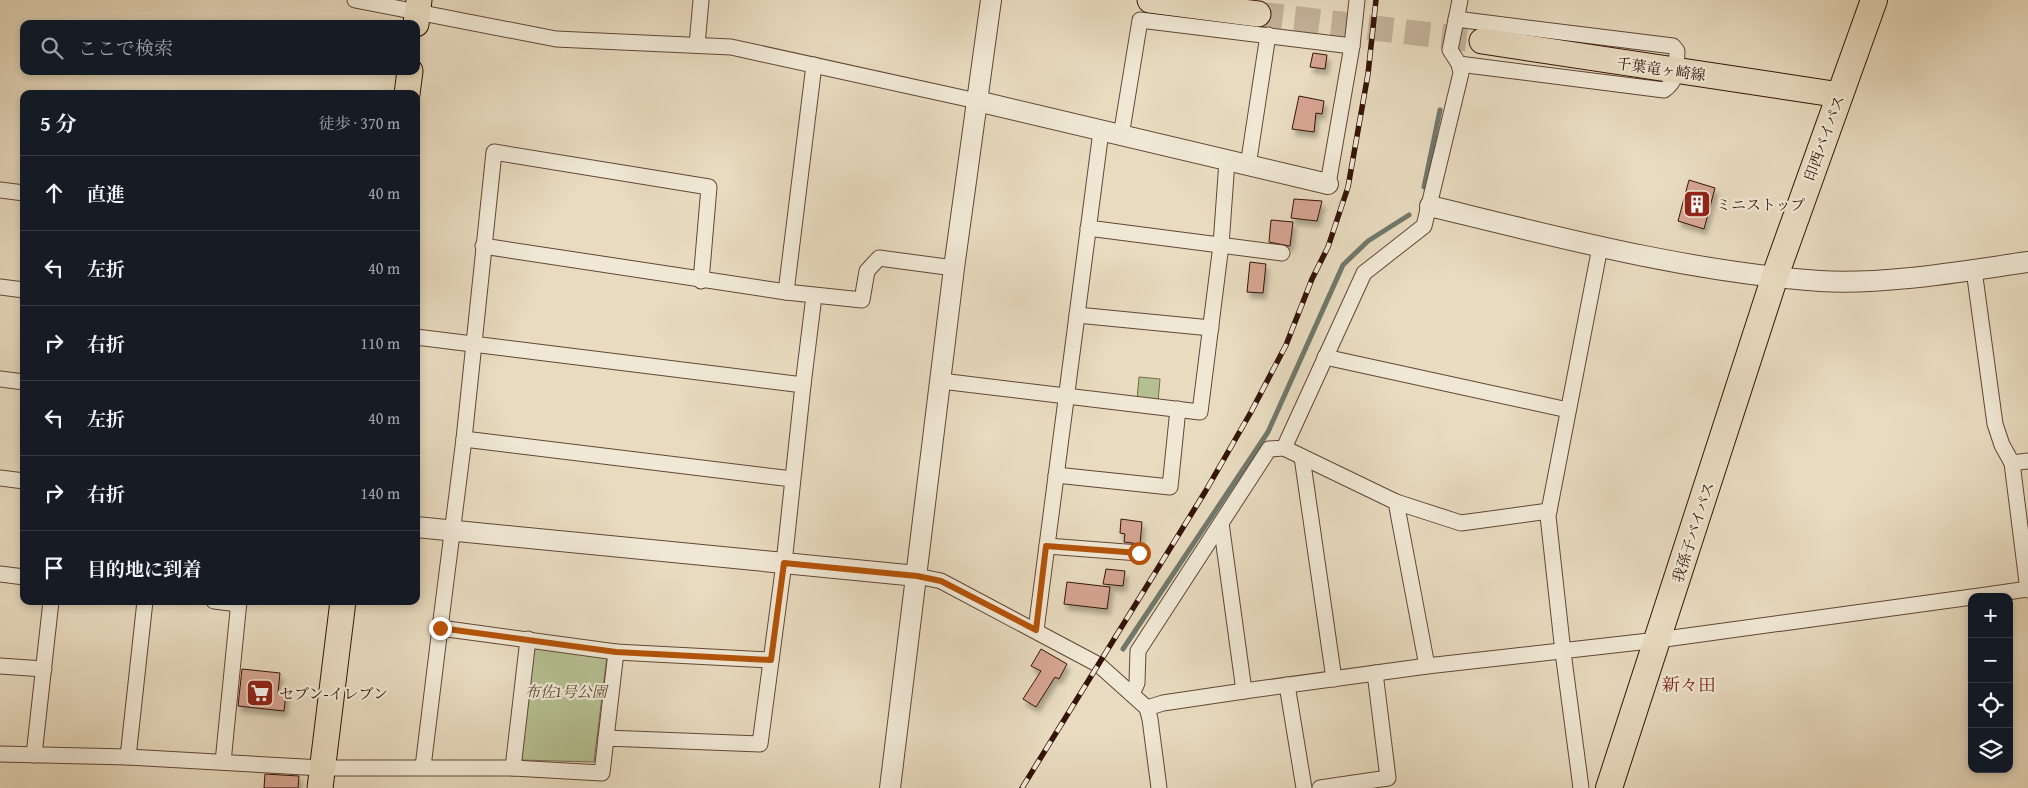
<!DOCTYPE html>
<html lang="ja">
<head>
<meta charset="utf-8">
<style>
	:root { --surface:#171b24; --page:#242831; --text:#f1f3f6; --muted:#9ea1a6; --line:#363941 }
	body { margin:0; font-family:"Gentium Book Plus","Noto Serif JP",serif; background:var(--page); color:var(--text) }
	.controls { position:absolute; right:15px; bottom:15px; display:grid; overflow:hidden; border-radius:10px; box-shadow:0 2px 8px #0003 }
	.controls button { width:45px; height:45px; display:grid; place-items:center; padding:0; border:0; border-bottom:1px solid var(--line); background:var(--surface); color:var(--text); font:25px sans-serif }
	.stop { position:absolute; width:15px; height:15px; margin:-11px; border:4px solid #b45309; border-radius:50%; background:#fff }
	.stop.end { background:#b45309; border-color:#fff; box-shadow:0 1px 5px #0008 }
	.list { margin:0; padding:0; list-style:none }
	h2 { display:flex; justify-content:space-between; align-items:center; height:65px; margin:0; padding:0 20px; font-size:21px }
	h2 small { font-size:16px; font-weight:400; color:var(--muted) }
	.list li { display:grid; grid-template-columns:32px 1fr auto; gap:15px; align-items:center; box-sizing:border-box; height:75px; padding:0 20px; border-top:1px solid var(--line) }
	.list b { display:block; font-size:19px; white-space:nowrap }
	.list em { font-size:16px; font-style:normal; color:var(--muted) }
	.icon { flex:none; width:28px; height:28px; fill:none; stroke:currentColor; stroke-width:2; stroke-linecap:round; stroke-linejoin:round }
	.map { position:relative; flex:none; width:2028px; height:788px; overflow:hidden }
	.search { position:absolute; background:var(--surface); box-shadow:0 2px 8px #0003; left:20px; top:20px; width:400px; height:55px; display:flex; align-items:center; gap:12px; box-sizing:border-box; padding:0 18px; border-radius:10px; color:var(--muted); font-size:19px }
	.panel { position:absolute; background:var(--surface); box-shadow:0 2px 8px #0003; left:20px; top:90px; width:400px; height:515px; border-radius:10px }
	.map>svg:first-child { display:block }
	.green { fill:#b5c092; stroke:#756a4c }
	.lines { fill:none; stroke-linecap:round; stroke-linejoin:round }
	.stream { stroke:#70786b; stroke-width:5 }
	.building { fill:#d5a491; stroke:#351407; filter:url(#shadow) }
	.primary-tunnel { stroke:#c4b39a; stroke-width:25; stroke-dasharray:25 12; stroke-linecap:butt }
	.minor-casing { stroke:#624635; stroke-width:17 }
	.tertiary-casing { stroke:#624635; stroke-width:22 }
	.primary-casing { stroke:#351407; stroke-width:27 }
	.trunk-casing { stroke:#351407; stroke-width:28 }
	.minor { stroke:#f0e8d5; stroke-width:15 }
	.tertiary { stroke:#f0e8d5; stroke-width:20 }
	.primary { stroke:#e8dbbf; stroke-width:25 }
	.trunk { stroke:#e8dbbf; stroke-width:26 }
	.rail-casing { stroke:#351407; stroke-width:5.5 }
	.rail { stroke:#f0e8d5; stroke-width:4; stroke-dasharray:11; stroke-linecap:butt }
	.route { stroke:#b45309; stroke-width:6 }
	.labels { text-anchor:middle; dominant-baseline:central; stroke-width:4.5; stroke-linejoin:round; paint-order:stroke }
	.street-label { font-size:15px; fill:#351407; stroke:#f0e8d5 }
	.poi-label { font-size:15px; fill:#351407; stroke:#f0e8d5; text-anchor:start }
	.park-label { font-size:15px; font-style:italic; fill:#5b4831; stroke:#f0e8d5 }
	.quarter-label { font-size:18px; fill:#7a1f14; stroke:#f0e8d5 }
</style>
</head>
<body>
<div class="map">
<svg width="2028" height="788" viewBox="0 0 2028 788">
	<defs>
		<filter id="shadow"><feDropShadow dx="3" dy="5.5" stdDeviation="2.5" flood-color="#0004"/></filter>
	</defs>
	<rect width="100%" height="100%" fill="#e8dbbf"/>
	<filter id="stains"><feTurbulence type="fractalNoise" baseFrequency=".004" numOctaves="4"/><feColorMatrix values="0 0 0 0 .2 0 0 0 0 .09 0 0 0 0 .02 0 0 0 .5 -.17"/></filter>
	<radialGradient id="worn" r=".72"><stop offset=".6" stop-color="#630" stop-opacity="0"/><stop offset="1" stop-color="#630" stop-opacity=".3"/></radialGradient>
	<g class="green">
		<polygon points="1139,377 1160,379 1158,402 1137,400"/>
		<polygon points="534,646 607,656 594,762 521,760"/>
	</g>
	<g class="lines">
		<g class="stream">
			<polyline points="1424,187 1440,110"/>
			<polyline points="1123,649 1268,432 1343,265 1368,241 1409,215"/>
		</g>
	</g>
	<g class="building">
		<polygon points="1313,53 1327,55 1325,69 1310,67"/>
		<polygon points="1299,96 1324,101 1322,114 1316,113 1314,132 1292,129"/>
		<polygon points="1689,180 1715,188 1704,229 1678,221"/>
		<polygon points="1294,199 1322,201 1317,221 1291,218"/>
		<polygon points="1271,220 1293,222 1290,246 1269,242"/>
		<polygon points="1250,262 1266,264 1263,293 1247,292"/>
		<polygon points="1121,519 1142,522 1140,544 1124,542 1125,534 1120,533"/>
		<polygon points="1106,569 1125,571 1123,586 1103,584"/>
		<polygon points="1067,582 1110,587 1107,609 1064,604"/>
		<polygon points="1041,649 1067,664 1059,679 1055,677 1036,707 1023,699 1041,671 1031,666"/>
		<polygon points="242,669 280,673 278,693 286,694 284,711 238,706"/>
		<polygon points="265,774 299,776 298,788 264,788"/>
	</g>
	<g class="lines">
		<polyline class="primary-tunnel" points="1258,14 1482,41"/>
		<g class="minor-casing">
			<g id="minor">
				<polyline points="355,0 556,39 731,47 977,101"/>
				<path d="M1456,19L1673,46L1677,51C1676,67 1678,81 1664,90L1459,64"/>
				<polyline points="697,45 701,0"/>
				<polyline points="814,65 786,292 862,300 867,271 879,258 954,268"/>
				<polyline points="1121,136 1140,20 1352,46"/>
				<polyline points="1248,166 1268,35"/>
				<polyline points="1328,184 1352,46 1357,0"/>
				<polyline points="0,190 24,193"/>
				<polyline points="1088,228 1282,253"/>
				<polyline points="483,246 786,292"/>
				<polyline points="1974,270 1995,424 2002,445 2012,463 2028,590"/>
				<polyline points="0,287 24,290"/>
				<polyline points="1077,315 1211,328"/>
				<polyline points="1325,357 1568,410"/>
				<polyline points="0,379 24,382"/>
				<polyline points="941,381 1200,412 1221,245 1227,161"/>
				<polyline points="803,385 814,296"/>
				<polyline points="464,439 792,479"/>
				<polyline points="1284,448 1396,502 1427,666"/>
				<polyline points="1302,457 1334,679"/>
				<polyline points="2012,463 2028,461"/>
				<polyline points="1056,475 1170,487 1178,409"/>
				<polyline points="0,478 24,481"/>
				<polyline points="1396,502 1461,523 1549,511"/>
				<polyline points="1221,523 1244,691"/>
				<polyline points="1047,546 1139,553"/>
				<polyline points="0,574 24,577"/>
				<polyline points="917,576 941,581 1099,665 1147,708 1150,719 1159,788"/>
				<polyline points="1973,597 2028,589"/>
				<polyline points="214,601 239,604"/>
				<polyline points="440,628 464,439 494,152 709,187 701,281"/>
				<polyline points="1036,630 1101,131"/>
				<polyline points="616,652 771,660"/>
				<polyline points="0,666 44,669"/>
				<polyline points="1287,685 1304,788"/>
				<polyline points="1132,694 1137,683 1138,651 1269,449 1284,448 1364,273 1424,226 1461,73 1459,64 1450,50 1460,0"/>
				<polyline points="1147,708 1163,703 1244,691 1427,666 1658,640 1972,597"/>
				<polyline points="0,754 128,757 322,768 513,768 602,773 606,738 760,744 784,563 803,385 416,337"/>
				<polyline points="34,755 51,601"/>
				<polyline points="128,757 145,601"/>
				<polyline points="223,762 239,601"/>
				<polyline points="423,767 440,628 616,652 606,738"/>
				<polyline points="513,768 528,639"/>
				<polyline points="1320,788 1388,778 1375,673"/>
				<polyline points="1581,788 1563,652 1548,516 1600,247"/>
			</g>
		</g>
		<g class="tertiary-casing">
			<g id="tertiary">
				<polyline points="977,101 1328,184"/>
				<path d="M1430,206C1557,237 1689,272 1820,281C1885,285 1964,271 2028,262"/>
				<polyline points="416,527 917,576"/>
				<polyline points="890,788 954,268 991,0"/>
			</g>
		</g>
		<g class="primary-casing">
			<g id="primary">
				<polyline points="1150,0 1258,14"/>
				<polyline points="416,24 419,0"/>
				<polyline points="1482,41 1840,95"/>
				<polyline points="407,94 410,71"/>
				<polyline points="320,788 343,601"/>
			</g>
		</g>
		<g class="trunk-casing">
			<polyline id="trunk" points="1609,788 1775,276 1874,0"/>
		</g>
		<use href="#minor" class="minor"/>
		<use href="#tertiary" class="tertiary"/>
		<use href="#primary" class="primary"/>
		<use href="#trunk" class="trunk"/>
		<g class="rail-casing">
			<polyline id="rail" points="1022,788 1205,492 1251,412 1286,345 1312,279 1328,247 1348,187 1368,74 1376,0"/>
		</g>
		<use href="#rail" class="rail"/>
	</g>
	<g class="lines">
		<polyline class="route" points="440,628 616,652 771,660 784,563 917,576 941,581 1036,630 1046,546 1139,553"/>
	</g>
	<defs>
		<g id="building-square" transform="scale(1.4375)"><rect x="-9" y="-9" width="18" height="18" rx="4" fill="#8f2418" stroke="#f0e8d5"/><path d="M-4-6H4V6H1V3H-1V6H-4ZM-2.5-4.3h1.7v1.8h-1.7ZM.8-4.3h1.7v1.8H.8ZM-2.5-1h1.7V.8h-1.7ZM.8-1h1.7V.8H.8Z" fill="#fff"/></g>
		<g id="supermarket-square" transform="scale(1.4375)"><rect x="-9" y="-9" width="18" height="18" rx="4" fill="#8f2418" stroke="#f0e8d5"/><path d="M-6-5.5h2.5l.6 2H6L4.5 2H-2.5L-4.4-4H-6ZM-1.5 3.2a1.3 1.3 0 1 0 .1 0ZM3 3.2a1.3 1.3 0 1 0 .1 0Z" fill="#fff"/></g>
	</defs>
	<g fill-rule="evenodd">
		<use href="#building-square" x="1697" y="204"/>
		<use href="#supermarket-square" x="260" y="693"/>
	</g>
	<g class="labels">
		<g class="street-label">
			<text transform="translate(1661 69) rotate(8)">千葉竜ヶ崎線</text>
			<text transform="translate(1824 138) rotate(-70)">印西バイパス</text>
			<text transform="translate(1693 532) rotate(-72)">我孫子バイパス</text>
		</g>
		<g class="poi-label">
			<text x="1716" y="204">ミニストップ</text>
			<text x="279" y="693">セブン-イレブン</text>
		</g>
		<g class="park-label">
			<text x="566" y="691">布佐1号公園</text>
		</g>
		<g class="quarter-label">
			<text x="1689" y="684">新々田</text>
		</g>
	</g>
	<rect width="100%" height="100%" filter="url(#stains)"/>
	<rect width="100%" height="100%" fill="url(#worn)"/>
</svg>
<div class="controls">
<button>+</button>
<button>−</button>
<button><svg class="icon" aria-label="locate" viewBox="0 0 24 24"><circle cx="12" cy="12" r="6"/><path d="M12 2v4M12 18v4M2 12h4M18 12h4"/></svg></button>
<button><svg class="icon" aria-label="layers" viewBox="0 0 24 24"><path d="M12 4l9 5-9 5-9-5zM3 14l9 5 9-5"/></svg></button>
</div>
<div class="stop" style="left:1139px;top:553px"></div>
<div class="stop end" style="left:440px;top:628px"></div>
<div class="search"><svg class="icon" aria-label="search" viewBox="0 0 24 24"><circle cx="10" cy="10" r="6"/><path d="M15 15l6 6"/></svg>ここで検索</div>
<section class="panel">
<h2>5 分<small>徒歩 · 370 m</small></h2>
<ul class="list">
<li><svg class="icon" aria-label="ahead" viewBox="0 0 24 24"><path d="M12 20V5M6 11l6-6 6 6"/></svg><div><b>直進</b></div><em>40 m</em></li>
<li><svg class="icon" aria-label="left" viewBox="0 0 24 24"><path d="M17 20v-9H6M10 6l-5 5 5 5"/></svg><div><b>左折</b></div><em>40 m</em></li>
<li><svg class="icon" aria-label="right" viewBox="0 0 24 24"><path d="M7 20v-9h11M14 6l5 5-5 5"/></svg><div><b>右折</b></div><em>110 m</em></li>
<li><svg class="icon" aria-label="left" viewBox="0 0 24 24"><path d="M17 20v-9H6M10 6l-5 5 5 5"/></svg><div><b>左折</b></div><em>40 m</em></li>
<li><svg class="icon" aria-label="right" viewBox="0 0 24 24"><path d="M7 20v-9h11M14 6l5 5-5 5"/></svg><div><b>右折</b></div><em>140 m</em></li>
<li><svg class="icon" aria-label="arrive" viewBox="0 0 24 24"><path d="M6 21V4h12l-3 4 3 4H6"/></svg><div><b>目的地に到着</b></div></li>
</ul>
</section>
</div>
</body>
</html>
